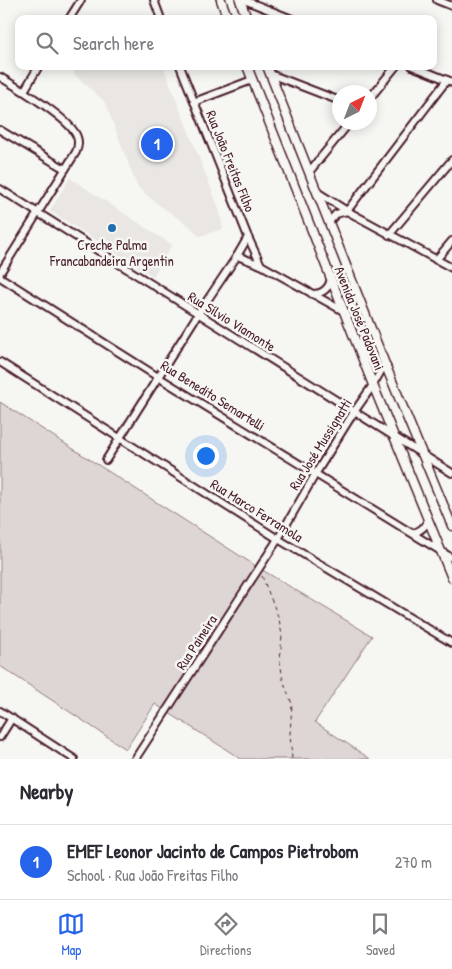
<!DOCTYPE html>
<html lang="en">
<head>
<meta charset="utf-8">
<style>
	:root { --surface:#fff; --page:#f7f7f7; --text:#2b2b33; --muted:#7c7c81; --line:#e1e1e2; --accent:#2563eb }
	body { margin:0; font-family:"Patrick Hand",sans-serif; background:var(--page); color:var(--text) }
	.compass { position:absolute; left:332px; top:85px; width:45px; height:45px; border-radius:50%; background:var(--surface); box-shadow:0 2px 12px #0003; rotate:42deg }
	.you { position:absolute; left:205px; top:455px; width:18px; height:18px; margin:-12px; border:4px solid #fff; border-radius:50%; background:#1a73e8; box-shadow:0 0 0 8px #1a73e833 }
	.badge { display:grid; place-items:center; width:32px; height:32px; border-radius:50%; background:var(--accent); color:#fff; font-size:16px; font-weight:700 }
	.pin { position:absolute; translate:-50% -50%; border:2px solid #fff; box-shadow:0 1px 5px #0006 }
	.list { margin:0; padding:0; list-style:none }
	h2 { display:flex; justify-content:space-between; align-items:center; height:65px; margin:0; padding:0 20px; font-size:21px }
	h2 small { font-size:16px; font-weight:400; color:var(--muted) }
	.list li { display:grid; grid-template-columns:32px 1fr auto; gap:15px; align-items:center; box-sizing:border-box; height:75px; padding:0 20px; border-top:1px solid var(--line) }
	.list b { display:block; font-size:19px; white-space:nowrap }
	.list p { margin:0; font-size:16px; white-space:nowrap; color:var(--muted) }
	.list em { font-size:16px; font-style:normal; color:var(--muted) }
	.icon { flex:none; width:28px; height:28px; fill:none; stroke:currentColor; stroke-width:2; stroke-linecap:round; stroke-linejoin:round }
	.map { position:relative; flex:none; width:452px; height:759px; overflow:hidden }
	.search { position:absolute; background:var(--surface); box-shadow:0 2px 12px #0003; left:15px; right:15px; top:15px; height:55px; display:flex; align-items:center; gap:12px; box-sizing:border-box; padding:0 18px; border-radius:10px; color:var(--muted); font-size:19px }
	.sheet { height:140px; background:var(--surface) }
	nav { display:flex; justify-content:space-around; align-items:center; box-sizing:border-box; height:70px; border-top:1px solid var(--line); background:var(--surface); font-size:14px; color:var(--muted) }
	nav a { display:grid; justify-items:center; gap:2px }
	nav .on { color:var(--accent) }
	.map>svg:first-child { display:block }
	.built { fill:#e9e6e3 }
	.green { fill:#ddd6d5; stroke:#947a80 }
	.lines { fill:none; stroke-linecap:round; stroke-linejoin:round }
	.minor-casing { stroke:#4a1f2b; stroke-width:10 }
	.tertiary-casing { stroke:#4a1f2b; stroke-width:11 }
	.path { stroke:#4a1f2b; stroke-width:1; stroke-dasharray:4 4; stroke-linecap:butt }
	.minor { stroke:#f6f6f2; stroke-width:6 }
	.tertiary { stroke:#f6f6f2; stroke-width:8 }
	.poi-dot { fill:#1f6fb2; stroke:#f6f6f2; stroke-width:2 }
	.labels { text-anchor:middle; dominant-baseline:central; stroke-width:5; stroke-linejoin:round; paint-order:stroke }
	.street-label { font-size:14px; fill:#4a1f2b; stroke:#f6f6f2 }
	.poi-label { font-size:14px; fill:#4a1f2b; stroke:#f6f6f2 }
</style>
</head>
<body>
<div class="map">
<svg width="452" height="759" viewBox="0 0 452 759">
	<rect width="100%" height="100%" fill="#f6f6f2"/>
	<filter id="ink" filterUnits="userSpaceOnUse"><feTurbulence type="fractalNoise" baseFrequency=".02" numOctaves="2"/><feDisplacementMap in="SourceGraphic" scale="10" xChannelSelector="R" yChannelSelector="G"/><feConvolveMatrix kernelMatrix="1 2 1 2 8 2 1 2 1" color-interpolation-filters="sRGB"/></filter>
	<g filter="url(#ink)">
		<g class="built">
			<polygon points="76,66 163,66 219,209 223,229 199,236 191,227 155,202 137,186 105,102 74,74"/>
			<polygon points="70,178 172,245 153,276 50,211"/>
		</g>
		<polygon class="green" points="0,402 259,568 372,636 315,722 370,759 241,759 155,704 126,749 0,666"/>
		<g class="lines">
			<g class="minor-casing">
				<g id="minor">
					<polyline points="154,0 161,19"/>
					<polyline points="244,0 292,19"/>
					<polyline points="437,0 452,6"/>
					<polyline points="69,19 81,0"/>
					<polyline points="180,66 248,237 261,265"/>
					<polyline points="412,66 452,82"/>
					<polyline points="270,74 340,101"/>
					<path d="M0,77C17,87 72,120 77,137C79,142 78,147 76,152L0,273"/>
					<polyline points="24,91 39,66"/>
					<polyline points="370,98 396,66"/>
					<polyline points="194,102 252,80"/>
					<polyline points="0,130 65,169"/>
					<polyline points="309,172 350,122"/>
					<polyline points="0,189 452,473"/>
					<polyline points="317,192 347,211 452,268"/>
					<polyline points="347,211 447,80"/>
					<polyline points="329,222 336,214 347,211"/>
					<polyline points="389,235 452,160"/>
					<polyline points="237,256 261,265 345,312"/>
					<polyline points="436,260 452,241"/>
					<polyline points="0,277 158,377 452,558"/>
					<path d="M312,294C323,294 330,288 331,277"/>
					<polyline points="0,362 278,539 452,643"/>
					<polyline points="106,460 198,314 237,256 248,237"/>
					<path d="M413,533C421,531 426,526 428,519"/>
					<polyline points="0,711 74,759"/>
					<polyline points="0,737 12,718"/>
					<polyline points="135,759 278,539 316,473 354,412 373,385 385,364"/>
				</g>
			</g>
			<g class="tertiary-casing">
				<g id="tertiary">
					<polyline points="221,0 228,19"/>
					<polyline points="240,0 247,19"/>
					<polyline points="247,66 373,385 452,578"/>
					<polyline points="267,66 385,364 452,526"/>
				</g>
			</g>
			<polyline class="path" points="262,576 279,619 282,635 280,660 283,680 292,704 290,734 292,759"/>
			<use href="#minor" class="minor"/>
			<use href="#tertiary" class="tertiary"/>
		</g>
	</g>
	<circle class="poi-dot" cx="112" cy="228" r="5"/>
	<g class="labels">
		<g class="street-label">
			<text transform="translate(231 161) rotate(68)">Rua João Freitas Filho</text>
			<text transform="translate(360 318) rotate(68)">Avenida José Padovani</text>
			<text transform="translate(232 321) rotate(32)">Rua Sílvio Viamonte</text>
			<text transform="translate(213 395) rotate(32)">Rua Benedito Semartelli</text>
			<text transform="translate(320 444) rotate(-58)">Rua José Mussignatti</text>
			<text transform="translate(257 510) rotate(32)">Rua Marco Ferramola</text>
			<text transform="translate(196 642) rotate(-57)">Rua Paineira</text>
		</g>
		<g class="poi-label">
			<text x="112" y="244">Creche Palma<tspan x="112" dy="16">Francabandeira Argentin</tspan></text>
		</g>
	</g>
</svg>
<svg class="compass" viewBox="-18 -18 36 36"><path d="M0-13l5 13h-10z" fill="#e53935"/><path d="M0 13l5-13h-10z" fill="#7c7c81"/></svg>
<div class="you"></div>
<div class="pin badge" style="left:157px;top:144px">1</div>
<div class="search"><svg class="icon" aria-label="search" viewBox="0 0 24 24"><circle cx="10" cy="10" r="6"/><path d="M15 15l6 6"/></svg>Search here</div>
</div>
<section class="sheet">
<h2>Nearby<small></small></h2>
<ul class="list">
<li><span class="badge">1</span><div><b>EMEF Leonor Jacinto de Campos Pietrobom</b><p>School · Rua João Freitas Filho</p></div><em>270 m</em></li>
</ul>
</section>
<nav>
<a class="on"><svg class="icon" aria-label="map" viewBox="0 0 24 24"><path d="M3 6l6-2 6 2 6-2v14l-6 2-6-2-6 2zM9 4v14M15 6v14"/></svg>Map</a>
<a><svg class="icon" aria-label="directions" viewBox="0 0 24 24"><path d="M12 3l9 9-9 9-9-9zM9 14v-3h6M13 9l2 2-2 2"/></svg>Directions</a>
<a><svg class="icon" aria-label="saved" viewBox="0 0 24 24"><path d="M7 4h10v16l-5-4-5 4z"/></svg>Saved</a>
</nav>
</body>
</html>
